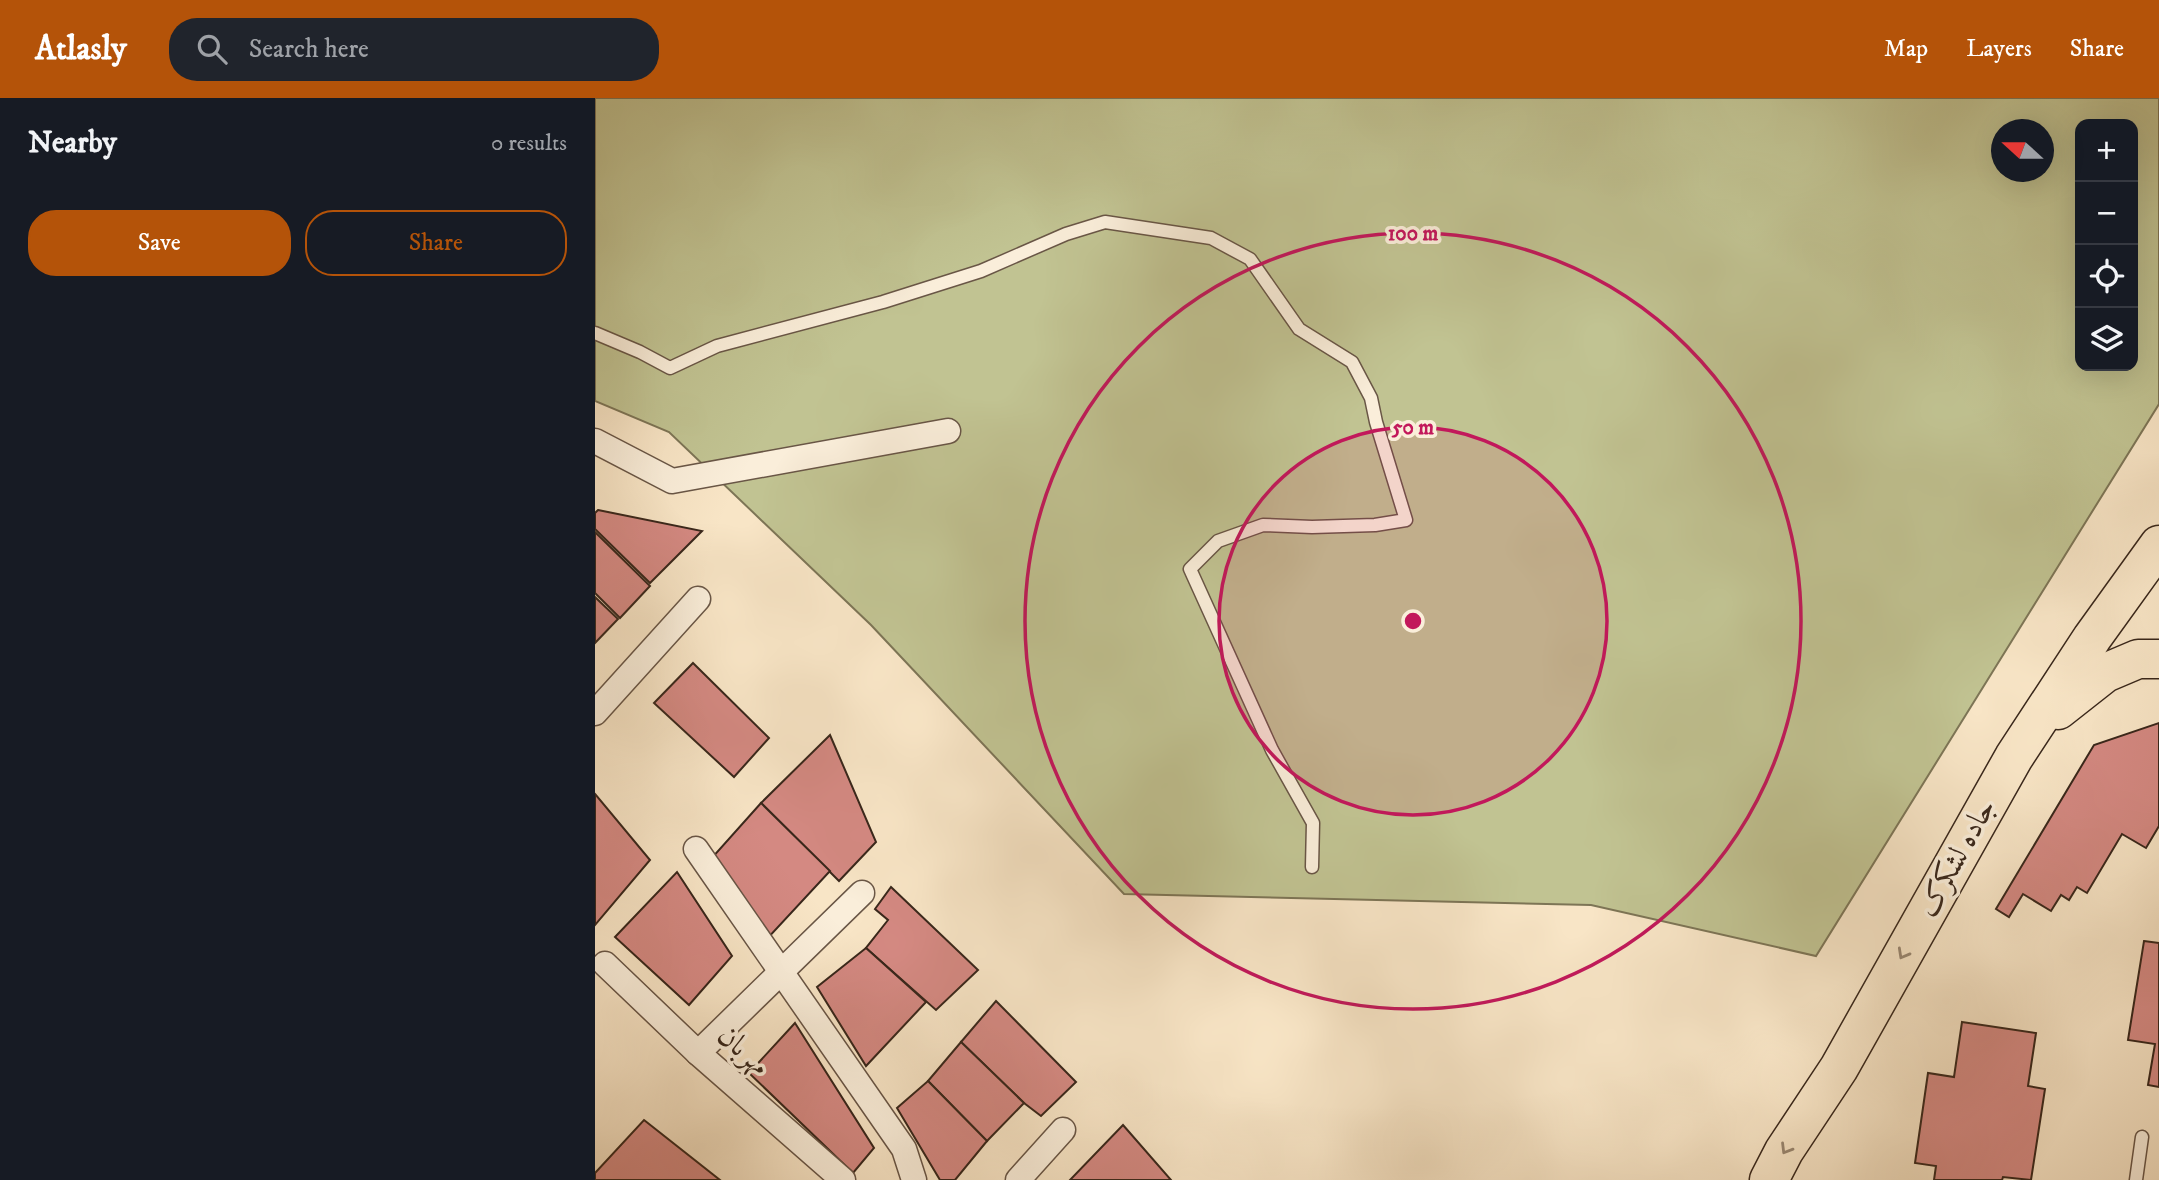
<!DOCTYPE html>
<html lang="en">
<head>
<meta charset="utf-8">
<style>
	:root { --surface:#171b24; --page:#20242c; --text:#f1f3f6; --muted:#9ea1a6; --line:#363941; --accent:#b45309 }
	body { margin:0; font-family:"IM FELL DW Pica",Amiri,serif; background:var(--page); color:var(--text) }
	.controls { position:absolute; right:21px; top:21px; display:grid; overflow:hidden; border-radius:14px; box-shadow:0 7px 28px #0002 }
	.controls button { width:63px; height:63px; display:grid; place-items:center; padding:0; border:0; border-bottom:2px solid var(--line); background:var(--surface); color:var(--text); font:35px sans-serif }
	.compass { position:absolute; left:1396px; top:21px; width:63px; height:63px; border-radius:50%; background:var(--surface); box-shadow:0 7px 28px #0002; rotate:291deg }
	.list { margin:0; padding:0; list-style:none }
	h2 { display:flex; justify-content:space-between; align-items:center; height:91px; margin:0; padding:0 28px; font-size:30px }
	h2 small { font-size:23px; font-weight:400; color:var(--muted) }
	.actions { display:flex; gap:14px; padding:21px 28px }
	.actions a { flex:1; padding:16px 0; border:2px solid var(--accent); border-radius:28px; text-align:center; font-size:24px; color:var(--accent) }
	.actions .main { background:var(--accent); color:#fff }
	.icon { flex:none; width:38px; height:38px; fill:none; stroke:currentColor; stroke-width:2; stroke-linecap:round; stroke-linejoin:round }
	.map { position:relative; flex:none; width:1564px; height:1082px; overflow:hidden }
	header { display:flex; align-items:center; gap:42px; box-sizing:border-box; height:98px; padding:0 35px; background:var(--accent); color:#fff }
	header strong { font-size:33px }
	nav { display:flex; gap:38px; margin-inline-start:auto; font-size:24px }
	.search { width:490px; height:63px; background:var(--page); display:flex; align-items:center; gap:18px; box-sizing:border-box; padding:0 24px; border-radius:28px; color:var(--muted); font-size:26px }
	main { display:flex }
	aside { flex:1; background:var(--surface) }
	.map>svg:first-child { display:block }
	.green { fill:#c1c392; stroke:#7d7556; stroke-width:2; fill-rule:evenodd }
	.building { fill:#d48982; stroke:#39271b; stroke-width:2 }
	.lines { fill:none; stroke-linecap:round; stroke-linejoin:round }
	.lane-casing { stroke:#695646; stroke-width:15 }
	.street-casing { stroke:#695646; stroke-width:27 }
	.highway-casing { stroke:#39271b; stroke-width:41 }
	.lane { stroke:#faeeda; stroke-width:12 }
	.street { stroke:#faeeda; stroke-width:24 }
	.highway { stroke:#f8e5c6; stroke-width:38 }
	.oneway { stroke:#988670 }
	.ring { fill:none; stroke:#c2185b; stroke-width:3.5 }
	.labels { text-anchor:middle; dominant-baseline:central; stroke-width:7; stroke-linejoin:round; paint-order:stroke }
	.street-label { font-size:30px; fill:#39271b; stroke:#faeeda }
	.centre { fill:#c2185b; stroke:#faeeda; stroke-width:3.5 }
	.ring-label { font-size:21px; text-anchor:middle; font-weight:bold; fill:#c2185b; stroke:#faeeda; stroke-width:7; stroke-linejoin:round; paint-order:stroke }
</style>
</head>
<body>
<header>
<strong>Atlasly</strong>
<div class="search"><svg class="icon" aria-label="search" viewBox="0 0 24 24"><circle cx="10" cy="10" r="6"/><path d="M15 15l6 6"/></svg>Search here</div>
<nav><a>Map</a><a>Layers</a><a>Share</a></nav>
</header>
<main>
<aside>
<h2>Nearby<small>0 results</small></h2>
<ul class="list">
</ul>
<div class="actions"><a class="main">Save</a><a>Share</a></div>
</aside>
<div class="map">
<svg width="1564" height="1082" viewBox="0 0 1564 1082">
	<rect width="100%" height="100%" fill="#f8e5c6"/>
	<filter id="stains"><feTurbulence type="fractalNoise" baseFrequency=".00286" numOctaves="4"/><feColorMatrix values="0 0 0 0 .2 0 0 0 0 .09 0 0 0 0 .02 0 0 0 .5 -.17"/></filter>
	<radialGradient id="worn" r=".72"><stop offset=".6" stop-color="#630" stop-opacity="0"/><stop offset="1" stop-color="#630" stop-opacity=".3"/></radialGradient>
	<path class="green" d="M0,0H1564V306L1221,858L996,807L529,796L276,527L74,334L0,303ZM1485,26H1538V268H1485ZM1406,32H1448V74H1406Z"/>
	<g class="building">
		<polygon points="3,412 107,433 55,485 0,431 0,415"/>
		<polygon points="0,434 55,488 25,520 0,495"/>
		<polygon points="0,499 23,521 0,545"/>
		<polygon points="98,565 174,640 139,679 59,605"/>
		<polygon points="1564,625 1564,728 1551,750 1527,736 1492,795 1482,789 1474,802 1466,797 1456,813 1428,796 1414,819 1401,811 1499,647"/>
		<polygon points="235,637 281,744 244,783 166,705"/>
		<polygon points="0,696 55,762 0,827"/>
		<polygon points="166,705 235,773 171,842 115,762"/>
		<polygon points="82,774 137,858 94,907 20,839"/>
		<polygon points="296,789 383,872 341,912 271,850 293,822 280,811"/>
		<polygon points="1549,843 1564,845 1564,989 1553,987 1560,946 1533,942"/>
		<polygon points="271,850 331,904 271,968 222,889"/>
		<polygon points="401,903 481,984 446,1018 429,1005 366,944"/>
		<polygon points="1367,924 1441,935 1433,988 1450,991 1436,1082 1408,1079 1407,1082 1339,1082 1341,1068 1320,1065 1333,975 1359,979"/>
		<polygon points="200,925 279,1050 258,1075 154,975"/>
		<polygon points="366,944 429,1005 392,1043 333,983"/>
		<polygon points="333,983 392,1043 360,1082 345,1082 302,1010"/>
		<polygon points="49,1022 125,1082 0,1082 0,1075"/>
		<polygon points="528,1027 576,1082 475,1082"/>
	</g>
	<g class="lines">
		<g class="lane-casing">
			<g id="lane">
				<polyline points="0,235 45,254 75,270 122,248 288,204 386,173 471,136 510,124 616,140 655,161 704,231 757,264 776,300 781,324 811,422 780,427 717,429 668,427 623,443 595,471 677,652 718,725 717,769"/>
				<polyline points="1541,1082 1547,1039"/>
			</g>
		</g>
		<g class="street-casing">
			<g id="street">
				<polyline points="0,343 77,383 353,333"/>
				<polyline points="0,615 103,501"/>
				<polyline points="101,751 309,1051 319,1082"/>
				<polyline points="10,866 103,955 248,1082"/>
				<polyline points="103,955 267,795"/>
				<polyline points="423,1082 468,1032"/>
			</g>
		</g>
		<g class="highway-casing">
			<g id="highway">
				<polyline points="1463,612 1510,575 1543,561 1564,561"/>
				<polyline points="1174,1082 1189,1053 1244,970 1419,659 1497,540 1564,447"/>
			</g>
		</g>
		<use href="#lane" class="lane"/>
		<use href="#street" class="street"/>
		<use href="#highway" class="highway"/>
	</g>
	<defs><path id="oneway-chevron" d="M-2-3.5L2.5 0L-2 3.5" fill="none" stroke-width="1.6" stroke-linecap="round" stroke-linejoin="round" transform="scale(1.75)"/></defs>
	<g class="oneway">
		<use href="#oneway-chevron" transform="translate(1308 856) rotate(119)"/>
		<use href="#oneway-chevron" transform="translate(1191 1051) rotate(121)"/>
	</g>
	<circle cx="818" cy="523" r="194" fill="#c2185b" fill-opacity=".12"/>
	<g class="ring">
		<circle cx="818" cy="523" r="194"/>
		<circle cx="818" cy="523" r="388"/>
	</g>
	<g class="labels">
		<g class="street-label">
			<text transform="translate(1362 760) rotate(-61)">جاده لشکرک</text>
			<text transform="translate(148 953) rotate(42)">مهربان</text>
		</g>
	</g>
	<circle cx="818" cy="523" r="10" class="centre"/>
	<g class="ring-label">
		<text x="818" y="142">100 m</text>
		<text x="818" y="336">50 m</text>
	</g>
	<rect width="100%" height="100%" filter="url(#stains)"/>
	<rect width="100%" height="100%" fill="url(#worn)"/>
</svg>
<div class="controls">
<button>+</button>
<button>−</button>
<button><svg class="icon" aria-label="locate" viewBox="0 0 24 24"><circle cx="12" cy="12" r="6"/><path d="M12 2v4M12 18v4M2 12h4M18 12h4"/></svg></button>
<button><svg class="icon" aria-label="layers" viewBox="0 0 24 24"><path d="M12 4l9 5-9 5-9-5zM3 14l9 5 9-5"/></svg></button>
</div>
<svg class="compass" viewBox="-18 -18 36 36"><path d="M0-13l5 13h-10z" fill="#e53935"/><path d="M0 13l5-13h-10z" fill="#9ea1a6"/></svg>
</div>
</main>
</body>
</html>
